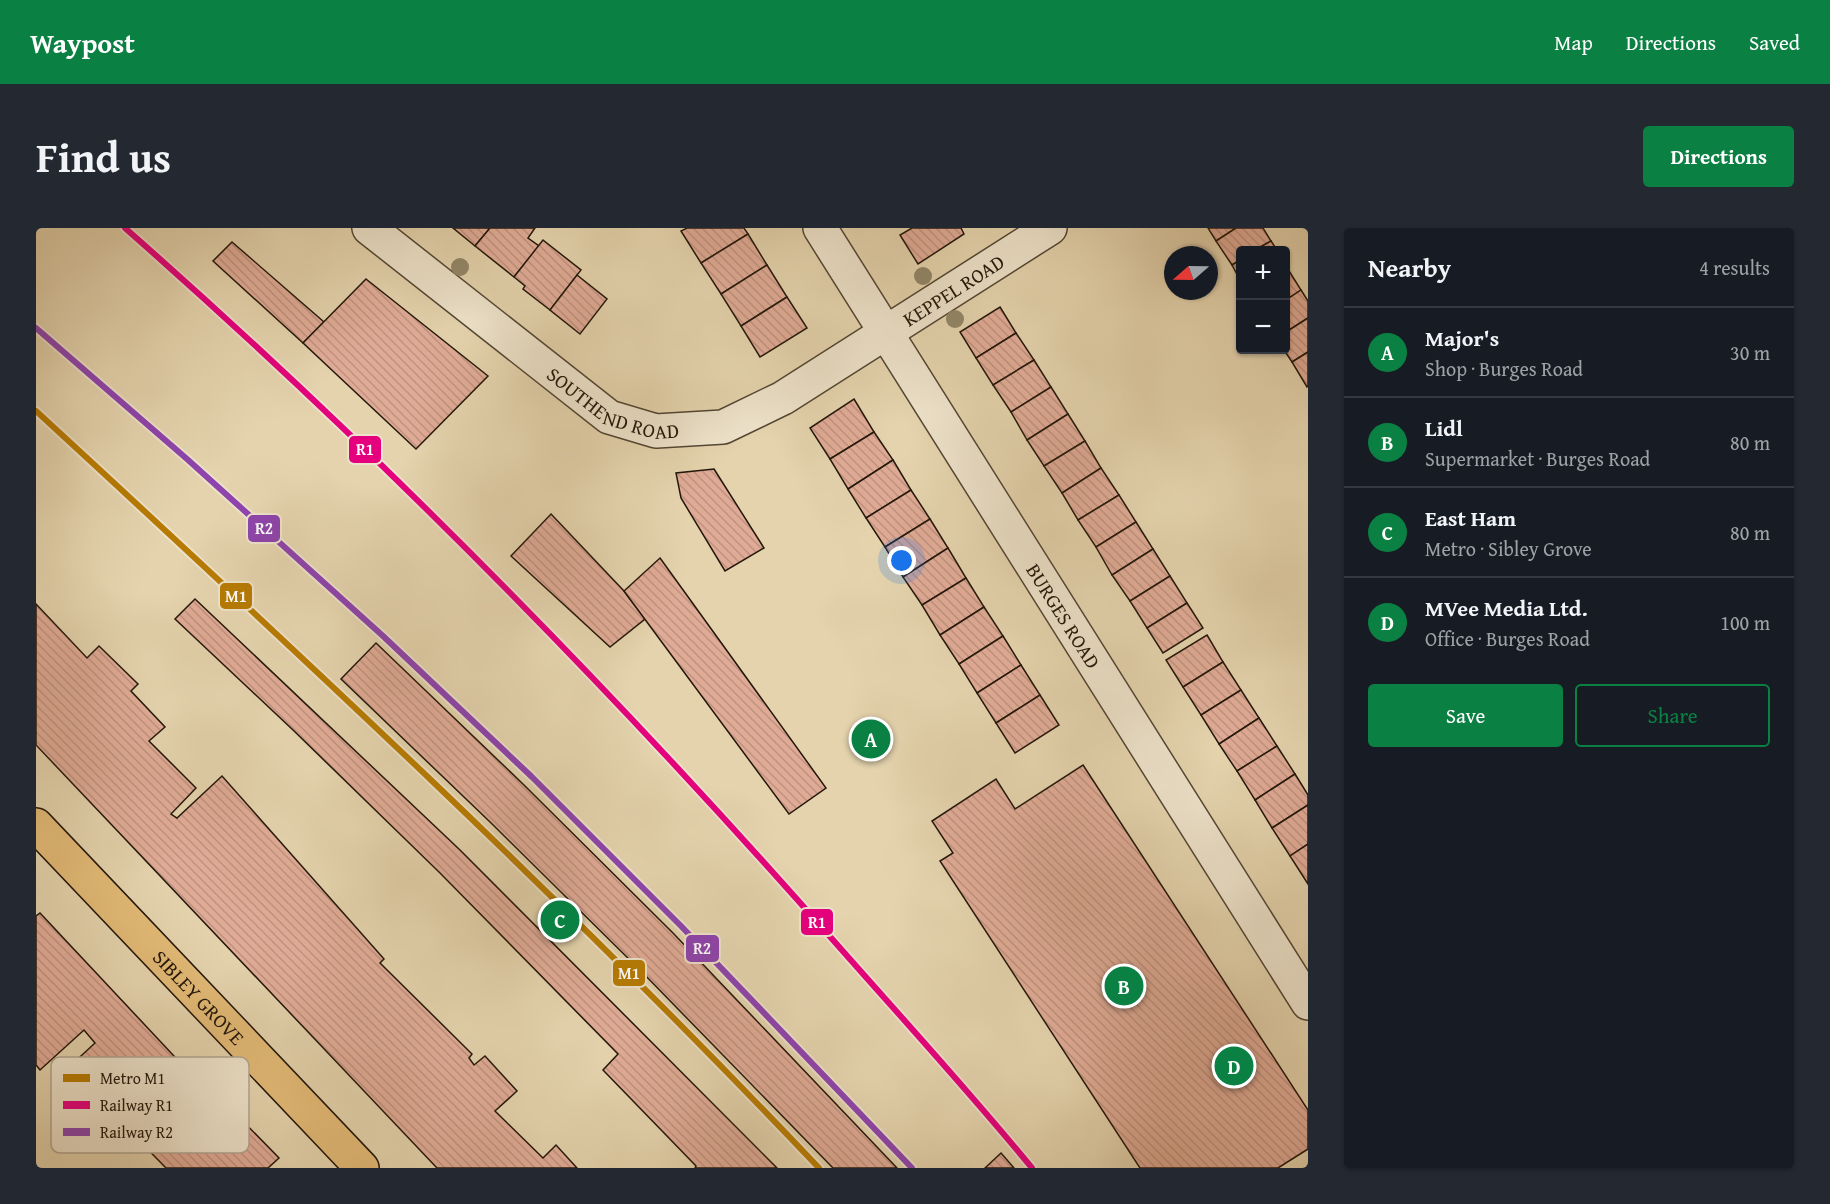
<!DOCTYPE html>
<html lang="en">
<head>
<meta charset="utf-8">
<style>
	:root { --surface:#171b24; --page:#242831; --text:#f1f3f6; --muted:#9ea1a6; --line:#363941; --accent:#0b8043 }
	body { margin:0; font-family:"Gentium Book Plus",serif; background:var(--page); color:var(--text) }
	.controls { position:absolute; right:18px; top:18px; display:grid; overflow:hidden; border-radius:6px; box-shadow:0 2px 4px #0004 }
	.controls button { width:54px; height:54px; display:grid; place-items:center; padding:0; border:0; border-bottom:2px solid var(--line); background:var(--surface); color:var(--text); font:30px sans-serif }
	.compass { position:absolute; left:1128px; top:18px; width:54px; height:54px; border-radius:50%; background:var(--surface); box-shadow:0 2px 4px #0004; rotate:250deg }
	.you { position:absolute; left:866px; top:333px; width:21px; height:21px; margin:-15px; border:4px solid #fff; border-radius:50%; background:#1a73e8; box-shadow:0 0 0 9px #1a73e833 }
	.badge { display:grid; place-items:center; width:39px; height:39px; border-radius:50%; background:var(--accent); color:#fff; font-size:20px; font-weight:700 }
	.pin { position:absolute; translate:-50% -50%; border:3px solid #fff; box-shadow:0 2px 6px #0006 }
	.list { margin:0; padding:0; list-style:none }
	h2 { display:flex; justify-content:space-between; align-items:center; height:78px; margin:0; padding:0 24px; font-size:26px }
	h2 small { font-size:20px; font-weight:400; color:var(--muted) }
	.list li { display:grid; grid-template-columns:39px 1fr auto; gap:18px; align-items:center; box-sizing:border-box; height:90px; padding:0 24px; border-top:2px solid var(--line) }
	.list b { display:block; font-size:22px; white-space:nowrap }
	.list p { margin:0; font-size:20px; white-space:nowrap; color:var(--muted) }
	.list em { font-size:20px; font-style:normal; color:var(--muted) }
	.actions { display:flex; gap:12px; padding:18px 24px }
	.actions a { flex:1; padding:14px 0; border:2px solid var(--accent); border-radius:6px; text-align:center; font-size:21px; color:var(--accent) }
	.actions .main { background:var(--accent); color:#fff }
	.map { position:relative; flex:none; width:1272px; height:940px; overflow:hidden; border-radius:6px }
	header { display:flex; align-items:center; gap:36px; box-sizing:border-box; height:84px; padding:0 30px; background:var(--accent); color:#fff }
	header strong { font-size:28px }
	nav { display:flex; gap:33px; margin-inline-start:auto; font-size:21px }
	.intro { display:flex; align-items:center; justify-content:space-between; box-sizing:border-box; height:144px; padding:0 36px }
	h1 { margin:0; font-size:42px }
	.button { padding:15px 27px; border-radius:6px; background:var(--accent); color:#fff; font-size:21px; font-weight:700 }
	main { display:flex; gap:36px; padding:0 36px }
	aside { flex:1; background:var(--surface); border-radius:6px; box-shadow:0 2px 4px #0004 }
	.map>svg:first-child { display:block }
	.building { fill:url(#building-back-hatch); stroke:#23170a; stroke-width:1.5 }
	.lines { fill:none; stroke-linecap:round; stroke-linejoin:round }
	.minor-casing { stroke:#534633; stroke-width:36 }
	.major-casing { stroke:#23170a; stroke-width:36 }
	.minor { stroke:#ede2ca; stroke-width:33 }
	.major { stroke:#e2ba76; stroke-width:33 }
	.rail-1-casing { stroke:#ede2ca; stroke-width:10 }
	.rail-2-casing { stroke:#ede2ca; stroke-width:10 }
	.rail-1 { stroke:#e5007d; stroke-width:6 }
	.rail-2 { stroke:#8e44ad; stroke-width:6 }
	.metro-1-casing { stroke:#ede2ca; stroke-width:10 }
	.metro-1 { stroke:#b77b03; stroke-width:6 }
	.tree { fill:#928768 }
	.labels { text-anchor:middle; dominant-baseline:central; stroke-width:5; stroke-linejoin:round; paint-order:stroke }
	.street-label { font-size:20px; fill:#23170a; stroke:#ede2ca }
	.key { fill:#ede2ca; stroke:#b0a590; stroke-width:1.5 }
	.key-label { font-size:16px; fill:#23170a }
	.line-badge { stroke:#ede2ca; stroke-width:2 }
	.badge-label { font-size:16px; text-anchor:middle; font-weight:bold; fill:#fff }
</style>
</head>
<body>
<header>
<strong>Waypost</strong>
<nav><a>Map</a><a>Directions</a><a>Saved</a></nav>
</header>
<div class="intro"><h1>Find us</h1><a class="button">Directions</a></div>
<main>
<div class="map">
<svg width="1272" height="940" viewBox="0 0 1272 940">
	<defs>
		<pattern id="building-back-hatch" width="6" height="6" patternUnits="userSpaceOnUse" patternTransform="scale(1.5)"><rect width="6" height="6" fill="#e0ab96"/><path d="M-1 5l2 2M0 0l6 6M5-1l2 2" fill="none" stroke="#c09280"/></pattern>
	</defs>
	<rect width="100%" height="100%" fill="#e4d3ad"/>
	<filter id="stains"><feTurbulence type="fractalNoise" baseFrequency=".00333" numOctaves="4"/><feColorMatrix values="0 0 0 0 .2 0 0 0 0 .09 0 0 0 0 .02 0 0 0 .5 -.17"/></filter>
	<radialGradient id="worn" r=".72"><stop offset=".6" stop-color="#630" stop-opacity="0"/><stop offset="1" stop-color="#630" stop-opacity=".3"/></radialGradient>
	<g class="building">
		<polygon points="417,0 454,0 439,18"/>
		<polygon points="454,0 499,0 492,10 503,18 478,49 439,18"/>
		<polygon points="651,0 708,0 712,6 665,35 645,3"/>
		<polygon points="876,0 925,0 928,6 882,36 864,7"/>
		<polygon points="1172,0 1200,0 1180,13"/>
		<polygon points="1200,0 1227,0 1235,13 1219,22 1204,22 1204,32 1196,37 1180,13"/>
		<polygon points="712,6 731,37 685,66 665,35"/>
		<polygon points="507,12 545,42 514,82 487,61 489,58 478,49"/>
		<polygon points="1235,13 1241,22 1219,22"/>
		<polygon points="196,14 288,94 267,115 177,33"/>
		<polygon points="1204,32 1204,52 1196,37"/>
		<polygon points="731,37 751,69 705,98 685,66"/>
		<polygon points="1250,38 1265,62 1250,72"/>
		<polygon points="541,47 571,71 544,106 514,82"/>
		<polygon points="330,51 452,148 380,221 267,115"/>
		<polygon points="1265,62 1272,73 1272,90 1250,104 1250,72"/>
		<polygon points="751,69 771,100 724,129 705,98"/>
		<polygon points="964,79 980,105 940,130 924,104"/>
		<polygon points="1272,90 1272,124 1256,134 1248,122 1250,122 1250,104"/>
		<polygon points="980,105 998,132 957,157 940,130"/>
		<polygon points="1272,124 1272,158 1271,159 1256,134"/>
		<polygon points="998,132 1015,159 975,184 957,157"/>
		<polygon points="1015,159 1032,186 991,212 975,184"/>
		<polygon points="818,171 838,204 794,231 774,200"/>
		<polygon points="1032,186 1049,213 1008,238 991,212"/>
		<polygon points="838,204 857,232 812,261 794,231"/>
		<polygon points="1049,213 1065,240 1026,265 1008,238"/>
		<polygon points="857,232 875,262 830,290 812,261"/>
		<polygon points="1065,240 1083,267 1042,292 1026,265"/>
		<polygon points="678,241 728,320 689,343 645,270 640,245"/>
		<polygon points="875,262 894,291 849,319 830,290"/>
		<polygon points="1083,267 1100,294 1060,319 1042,292"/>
		<polygon points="515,286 588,363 609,391 574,419 475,328"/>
		<polygon points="894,291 912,320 867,349 849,319"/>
		<polygon points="1100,294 1117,321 1076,347 1060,319"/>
		<polygon points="912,320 930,350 886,377 867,349"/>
		<polygon points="1117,321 1134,348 1094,373 1076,347"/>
		<polygon points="624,330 790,560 753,586 588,363"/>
		<polygon points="1134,348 1151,375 1111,400 1094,373"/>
		<polygon points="930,350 948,379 904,407 886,377"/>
		<polygon points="159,371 424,622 741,940 659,940 660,938 567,842 582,826 404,645 257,502 139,391"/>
		<polygon points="1151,375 1167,400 1127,425 1111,400"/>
		<polygon points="0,376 51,430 63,418 102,456 95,463 129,499 113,513 160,560 135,586 141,590 186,548 348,731 344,735 436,826 433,830 438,837 449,828 481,863 459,883 507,930 520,917 541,940 401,940 0,517"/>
		<polygon points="948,379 967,408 923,436 904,407"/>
		<polygon points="1171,407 1187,434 1147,459 1130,432"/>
		<polygon points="967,408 985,437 941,465 923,436"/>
		<polygon points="340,415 488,557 637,705 861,940 797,940 604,742 453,593 305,451"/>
		<polygon points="1187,434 1205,462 1165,487 1147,459"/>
		<polygon points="985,437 1004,467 960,495 941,465"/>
		<polygon points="1205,462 1223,490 1183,516 1165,487"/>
		<polygon points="1004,467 1023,497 979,525 960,495"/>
		<polygon points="1223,490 1241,518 1201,543 1183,516"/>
		<polygon points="1241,518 1259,546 1219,572 1201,543"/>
		<polygon points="1047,537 1272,882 1272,921 1242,940 1104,940 904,633 917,625 896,593 960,551 979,581"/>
		<polygon points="1259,546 1272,567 1272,577 1236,600 1219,572"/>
		<polygon points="1272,577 1272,616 1254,628 1236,600"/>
		<polygon points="1272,616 1272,656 1254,628"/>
		<polygon points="4,685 152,843 196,888 199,885 243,930 232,940 130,940 32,840 59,815 48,802 4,842 0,837 0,688"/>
		<polygon points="965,925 978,940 949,940"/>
	</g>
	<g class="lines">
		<g class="minor-casing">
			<g id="minor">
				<path id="s1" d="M333,0L573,189L620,203L687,199L747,170L1014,0"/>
				<path id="s2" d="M784,0L1272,775"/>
			</g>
		</g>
		<g class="major-casing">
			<g id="major">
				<path id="s3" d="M0,597L326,940"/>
			</g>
		</g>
		<use href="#minor" class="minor"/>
		<use href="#major" class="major"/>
		<g class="rail-1-casing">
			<path id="rail-1" d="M89,0C340,221 576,461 797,712C864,788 932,862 996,940"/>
		</g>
		<g class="rail-2-casing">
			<polyline id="rail-2" points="0,100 151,231 347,408 496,549 645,698 876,940"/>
		</g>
		<use href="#rail-1" class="rail-1"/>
		<use href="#rail-2" class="rail-2"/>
		<g class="metro-1-casing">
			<path id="metro-1" d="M0,183C267,429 533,676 783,940"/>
		</g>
		<use href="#metro-1" class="metro-1"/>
	</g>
	<g class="tree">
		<circle cx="424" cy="39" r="9"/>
		<circle cx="887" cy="48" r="9"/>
		<circle cx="919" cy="91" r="9"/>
	</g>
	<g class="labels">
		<g class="street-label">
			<text stroke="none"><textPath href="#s1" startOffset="690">KEPPEL ROAD</textPath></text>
			<text stroke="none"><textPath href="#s1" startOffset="304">SOUTHEND ROAD</textPath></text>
			<text stroke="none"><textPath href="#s2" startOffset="458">BURGES ROAD</textPath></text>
			<text stroke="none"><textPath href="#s3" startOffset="237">SIBLEY GROVE</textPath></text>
		</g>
	</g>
	<rect x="15" y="829" width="198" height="96" rx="9" class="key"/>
	<rect x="27" y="846" width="27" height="8" fill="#b77b03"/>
	<rect x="27" y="873" width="27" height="8" fill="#e5007d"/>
	<rect x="27" y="900" width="27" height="8" fill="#8e44ad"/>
	<g class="key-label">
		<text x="64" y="856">Metro M1</text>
		<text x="64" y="883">Railway R1</text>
		<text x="64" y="910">Railway R2</text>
	</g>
	<g class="line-badge">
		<rect x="312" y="207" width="34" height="29" rx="6" fill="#e5007d"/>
		<rect x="211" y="286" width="34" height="29" rx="6" fill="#8e44ad"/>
		<rect x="183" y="354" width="34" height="28" rx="6" fill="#b77b03"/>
		<rect x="764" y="680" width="34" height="28" rx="6" fill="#e5007d"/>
		<rect x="649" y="706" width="35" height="29" rx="6" fill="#8e44ad"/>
		<rect x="576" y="731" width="34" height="28" rx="6" fill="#b77b03"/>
	</g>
	<g class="badge-label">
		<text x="329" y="227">R1</text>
		<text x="228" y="306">R2</text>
		<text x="200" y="374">M1</text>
		<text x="781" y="700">R1</text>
		<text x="666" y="726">R2</text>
		<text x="593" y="751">M1</text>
	</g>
	<rect width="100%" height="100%" filter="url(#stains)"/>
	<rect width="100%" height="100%" fill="url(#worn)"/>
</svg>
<div class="controls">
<button>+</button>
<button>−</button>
</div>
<svg class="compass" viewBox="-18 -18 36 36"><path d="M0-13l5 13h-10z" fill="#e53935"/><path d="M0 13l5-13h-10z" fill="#9ea1a6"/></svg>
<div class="you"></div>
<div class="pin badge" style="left:835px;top:511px">A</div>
<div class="pin badge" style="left:1088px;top:758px">B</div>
<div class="pin badge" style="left:524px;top:692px">C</div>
<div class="pin badge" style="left:1198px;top:838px">D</div>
</div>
<aside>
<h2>Nearby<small>4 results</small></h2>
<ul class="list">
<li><span class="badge">A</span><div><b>Major's</b><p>Shop · Burges Road</p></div><em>30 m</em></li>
<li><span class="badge">B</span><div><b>Lidl</b><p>Supermarket · Burges Road</p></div><em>80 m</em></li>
<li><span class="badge">C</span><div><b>East Ham</b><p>Metro · Sibley Grove</p></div><em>80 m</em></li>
<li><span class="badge">D</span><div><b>MVee Media Ltd.</b><p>Office · Burges Road</p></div><em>100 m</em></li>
</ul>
<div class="actions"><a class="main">Save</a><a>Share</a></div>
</aside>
</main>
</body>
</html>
